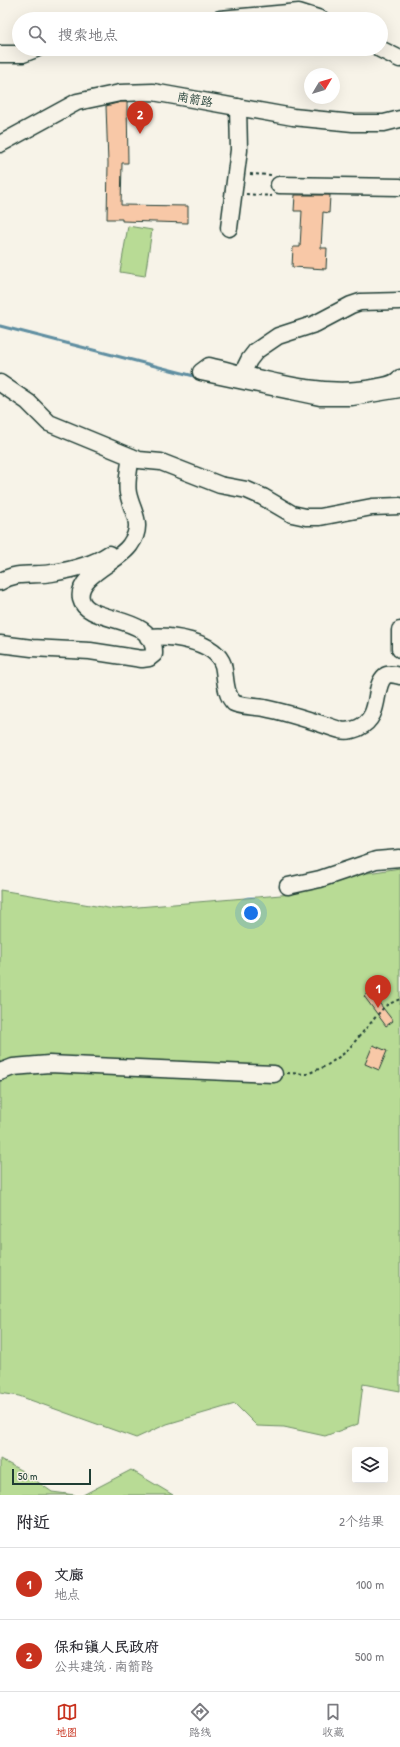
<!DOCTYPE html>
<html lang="zh">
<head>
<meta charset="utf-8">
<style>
	:root { --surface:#fff; --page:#f2f2f3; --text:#2b2b33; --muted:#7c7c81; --line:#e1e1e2; --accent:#c8321e }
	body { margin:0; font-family:"Patrick Hand","LXGW WenKai TC",sans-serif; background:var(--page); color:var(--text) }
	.controls { position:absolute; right:12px; bottom:12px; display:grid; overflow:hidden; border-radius:4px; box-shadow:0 4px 16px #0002 }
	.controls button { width:36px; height:36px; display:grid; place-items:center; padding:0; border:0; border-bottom:1px solid var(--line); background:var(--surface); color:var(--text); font:20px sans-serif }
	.compass { position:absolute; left:304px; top:68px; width:36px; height:36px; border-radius:50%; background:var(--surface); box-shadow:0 4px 16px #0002; rotate:52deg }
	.scale { position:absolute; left:12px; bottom:10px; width:79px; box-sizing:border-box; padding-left:4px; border:2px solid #1f3d34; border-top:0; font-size:11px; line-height:14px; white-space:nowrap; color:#1f3d34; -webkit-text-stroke:3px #f7f3e8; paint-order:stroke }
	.you { position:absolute; left:251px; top:913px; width:14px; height:14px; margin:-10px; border:3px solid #fff; border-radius:50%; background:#1a73e8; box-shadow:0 0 0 6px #1a73e833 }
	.badge { display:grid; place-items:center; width:26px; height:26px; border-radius:50%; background:var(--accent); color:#fff; font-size:13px; font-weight:700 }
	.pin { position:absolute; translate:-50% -33px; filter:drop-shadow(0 1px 2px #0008) }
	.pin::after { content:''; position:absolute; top:21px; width:14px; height:12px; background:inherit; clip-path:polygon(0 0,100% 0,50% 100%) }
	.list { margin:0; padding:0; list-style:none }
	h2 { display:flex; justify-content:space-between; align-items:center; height:52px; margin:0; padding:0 16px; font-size:17px }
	h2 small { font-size:13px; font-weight:400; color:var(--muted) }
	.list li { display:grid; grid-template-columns:26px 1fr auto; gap:12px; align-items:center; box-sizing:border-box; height:72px; padding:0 16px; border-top:1px solid var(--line) }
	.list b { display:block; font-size:15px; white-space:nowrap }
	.list p { margin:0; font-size:13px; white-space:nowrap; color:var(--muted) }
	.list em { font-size:13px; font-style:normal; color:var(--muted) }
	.icon { flex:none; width:22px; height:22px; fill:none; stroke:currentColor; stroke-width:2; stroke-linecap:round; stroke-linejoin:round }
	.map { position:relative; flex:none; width:400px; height:1495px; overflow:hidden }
	.search { position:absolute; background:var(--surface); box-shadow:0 4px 16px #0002; left:12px; right:12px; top:12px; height:44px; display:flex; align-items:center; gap:10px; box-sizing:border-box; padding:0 14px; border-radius:22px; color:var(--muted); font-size:15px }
	.sheet { height:196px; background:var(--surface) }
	nav { display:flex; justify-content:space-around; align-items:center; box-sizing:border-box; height:56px; border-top:1px solid var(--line); background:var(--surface); font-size:11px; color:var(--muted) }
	nav a { display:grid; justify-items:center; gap:2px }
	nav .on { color:var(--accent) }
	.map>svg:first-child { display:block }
	.green { fill:#b8db95; stroke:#6c8c64 }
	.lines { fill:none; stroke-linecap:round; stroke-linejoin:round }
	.stream { stroke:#5f8ea1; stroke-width:3 }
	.building { fill:#f8c8a7; stroke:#1f3d34 }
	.minor-casing { stroke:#1f3d34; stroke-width:19 }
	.path { stroke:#1f3d34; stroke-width:2; stroke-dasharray:3 3; stroke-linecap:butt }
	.minor { stroke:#f7f3e8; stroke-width:16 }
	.labels { text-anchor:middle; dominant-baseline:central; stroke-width:4; stroke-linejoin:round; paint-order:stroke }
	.street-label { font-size:12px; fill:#1f3d34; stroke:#f7f3e8 }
</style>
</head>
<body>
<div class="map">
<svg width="400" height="1495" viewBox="0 0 400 1495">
	<rect width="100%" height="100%" fill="#f7f3e8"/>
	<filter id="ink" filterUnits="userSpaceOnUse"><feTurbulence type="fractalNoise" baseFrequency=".025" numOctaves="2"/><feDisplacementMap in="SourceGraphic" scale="8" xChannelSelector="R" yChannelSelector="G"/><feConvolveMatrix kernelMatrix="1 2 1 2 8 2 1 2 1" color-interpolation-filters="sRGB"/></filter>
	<g filter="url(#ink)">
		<g class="green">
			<polygon points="128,226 152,230 145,276 120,272"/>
			<polygon points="400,868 400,1391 363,1384 358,1424 325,1436 284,1427 257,1426 235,1404 167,1424 136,1438 19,1396 0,1393 0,890 114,909 293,894 355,875"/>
			<polygon points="0,1459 22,1471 52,1492 75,1495 0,1495"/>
			<polygon points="131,1470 173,1495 83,1495"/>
		</g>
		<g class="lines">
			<polyline class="stream" points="0,326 198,377"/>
		</g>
		<g class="building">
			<polygon points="121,102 127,102 128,163 122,163 121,205 188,206 188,223 122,221 122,219 107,219 108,163 106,106"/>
			<polygon points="295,195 330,195 329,213 323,212 321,248 327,248 326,269 292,267 293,247 300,247 302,211 294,211"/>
			<polygon points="370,991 393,1021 386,1026 364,996"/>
			<polygon points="373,1045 387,1051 379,1070 365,1064"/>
		</g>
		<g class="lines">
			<g class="minor-casing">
				<g id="minor">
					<polyline points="220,19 299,12 321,19"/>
					<polyline points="380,49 400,59"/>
					<polyline points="0,54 23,54 36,49"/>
					<polyline points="0,144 77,102 120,93 153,92 293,117 353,123 384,123 400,119"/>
					<polyline points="279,185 400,187"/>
					<polyline points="229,228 239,150 238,107"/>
					<polyline points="242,374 249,360 256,351 278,336 315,324 351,305 360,302 400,301"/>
					<path d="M400,378C394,385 387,385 378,387C322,399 263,379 209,366L201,372L320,397H352L400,389"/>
					<polyline points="0,383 28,402 49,423 139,460 161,462 220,485 247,490 263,497 292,514 306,517 320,517 372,507 400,506"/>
					<path d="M0,582C16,571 34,576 52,573C71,570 93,565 109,554"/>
					<polyline points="400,630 400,649"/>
					<path d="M148,637C169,635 215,640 223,665C226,677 224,693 234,703C239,706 258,707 264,708C290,713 315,722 340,730C346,732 353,730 358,728C383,717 372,687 385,676C389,673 396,675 400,676"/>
					<path d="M0,644L32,648L90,651L142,659L149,658L154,654C156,613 87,625 81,599C76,575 119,562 130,545C145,524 132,513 128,493C126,482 129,469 131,457"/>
					<polyline points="288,886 320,879 376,860 400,858"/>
					<polyline points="0,1072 13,1067 49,1064 274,1074"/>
				</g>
			</g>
			<g class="path">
				<polyline points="250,174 271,175"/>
				<polyline points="246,194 272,196"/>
				<polyline points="287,1073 307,1074 326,1066 346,1052 385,1006 400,999"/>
			</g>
			<use href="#minor" class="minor"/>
		</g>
	</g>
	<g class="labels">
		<g class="street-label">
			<text transform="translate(195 99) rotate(10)">南箭路</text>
		</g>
	</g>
</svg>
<div class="controls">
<button><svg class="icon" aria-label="layers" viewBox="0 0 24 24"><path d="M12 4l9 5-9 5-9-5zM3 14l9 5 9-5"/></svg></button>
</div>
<svg class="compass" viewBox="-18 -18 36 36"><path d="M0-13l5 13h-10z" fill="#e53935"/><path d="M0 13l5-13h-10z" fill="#7c7c81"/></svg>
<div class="scale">50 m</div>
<div class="you"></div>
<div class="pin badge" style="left:378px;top:1008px">1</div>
<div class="pin badge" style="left:140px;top:134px">2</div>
<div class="search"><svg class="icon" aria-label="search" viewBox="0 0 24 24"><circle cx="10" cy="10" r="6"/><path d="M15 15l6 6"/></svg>搜索地点</div>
</div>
<section class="sheet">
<h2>附近<small>2个结果</small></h2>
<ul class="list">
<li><span class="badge">1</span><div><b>文廊</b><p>地点</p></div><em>100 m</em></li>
<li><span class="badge">2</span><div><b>保和镇人民政府</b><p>公共建筑 · 南箭路</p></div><em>500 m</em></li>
</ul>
</section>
<nav>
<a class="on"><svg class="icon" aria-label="map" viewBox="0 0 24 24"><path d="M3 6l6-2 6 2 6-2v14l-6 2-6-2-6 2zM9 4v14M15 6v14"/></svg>地图</a>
<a><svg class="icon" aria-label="directions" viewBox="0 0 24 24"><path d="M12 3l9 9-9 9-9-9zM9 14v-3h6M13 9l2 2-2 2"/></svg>路线</a>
<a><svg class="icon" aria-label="saved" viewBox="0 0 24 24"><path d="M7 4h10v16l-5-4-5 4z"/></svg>收藏</a>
</nav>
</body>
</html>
